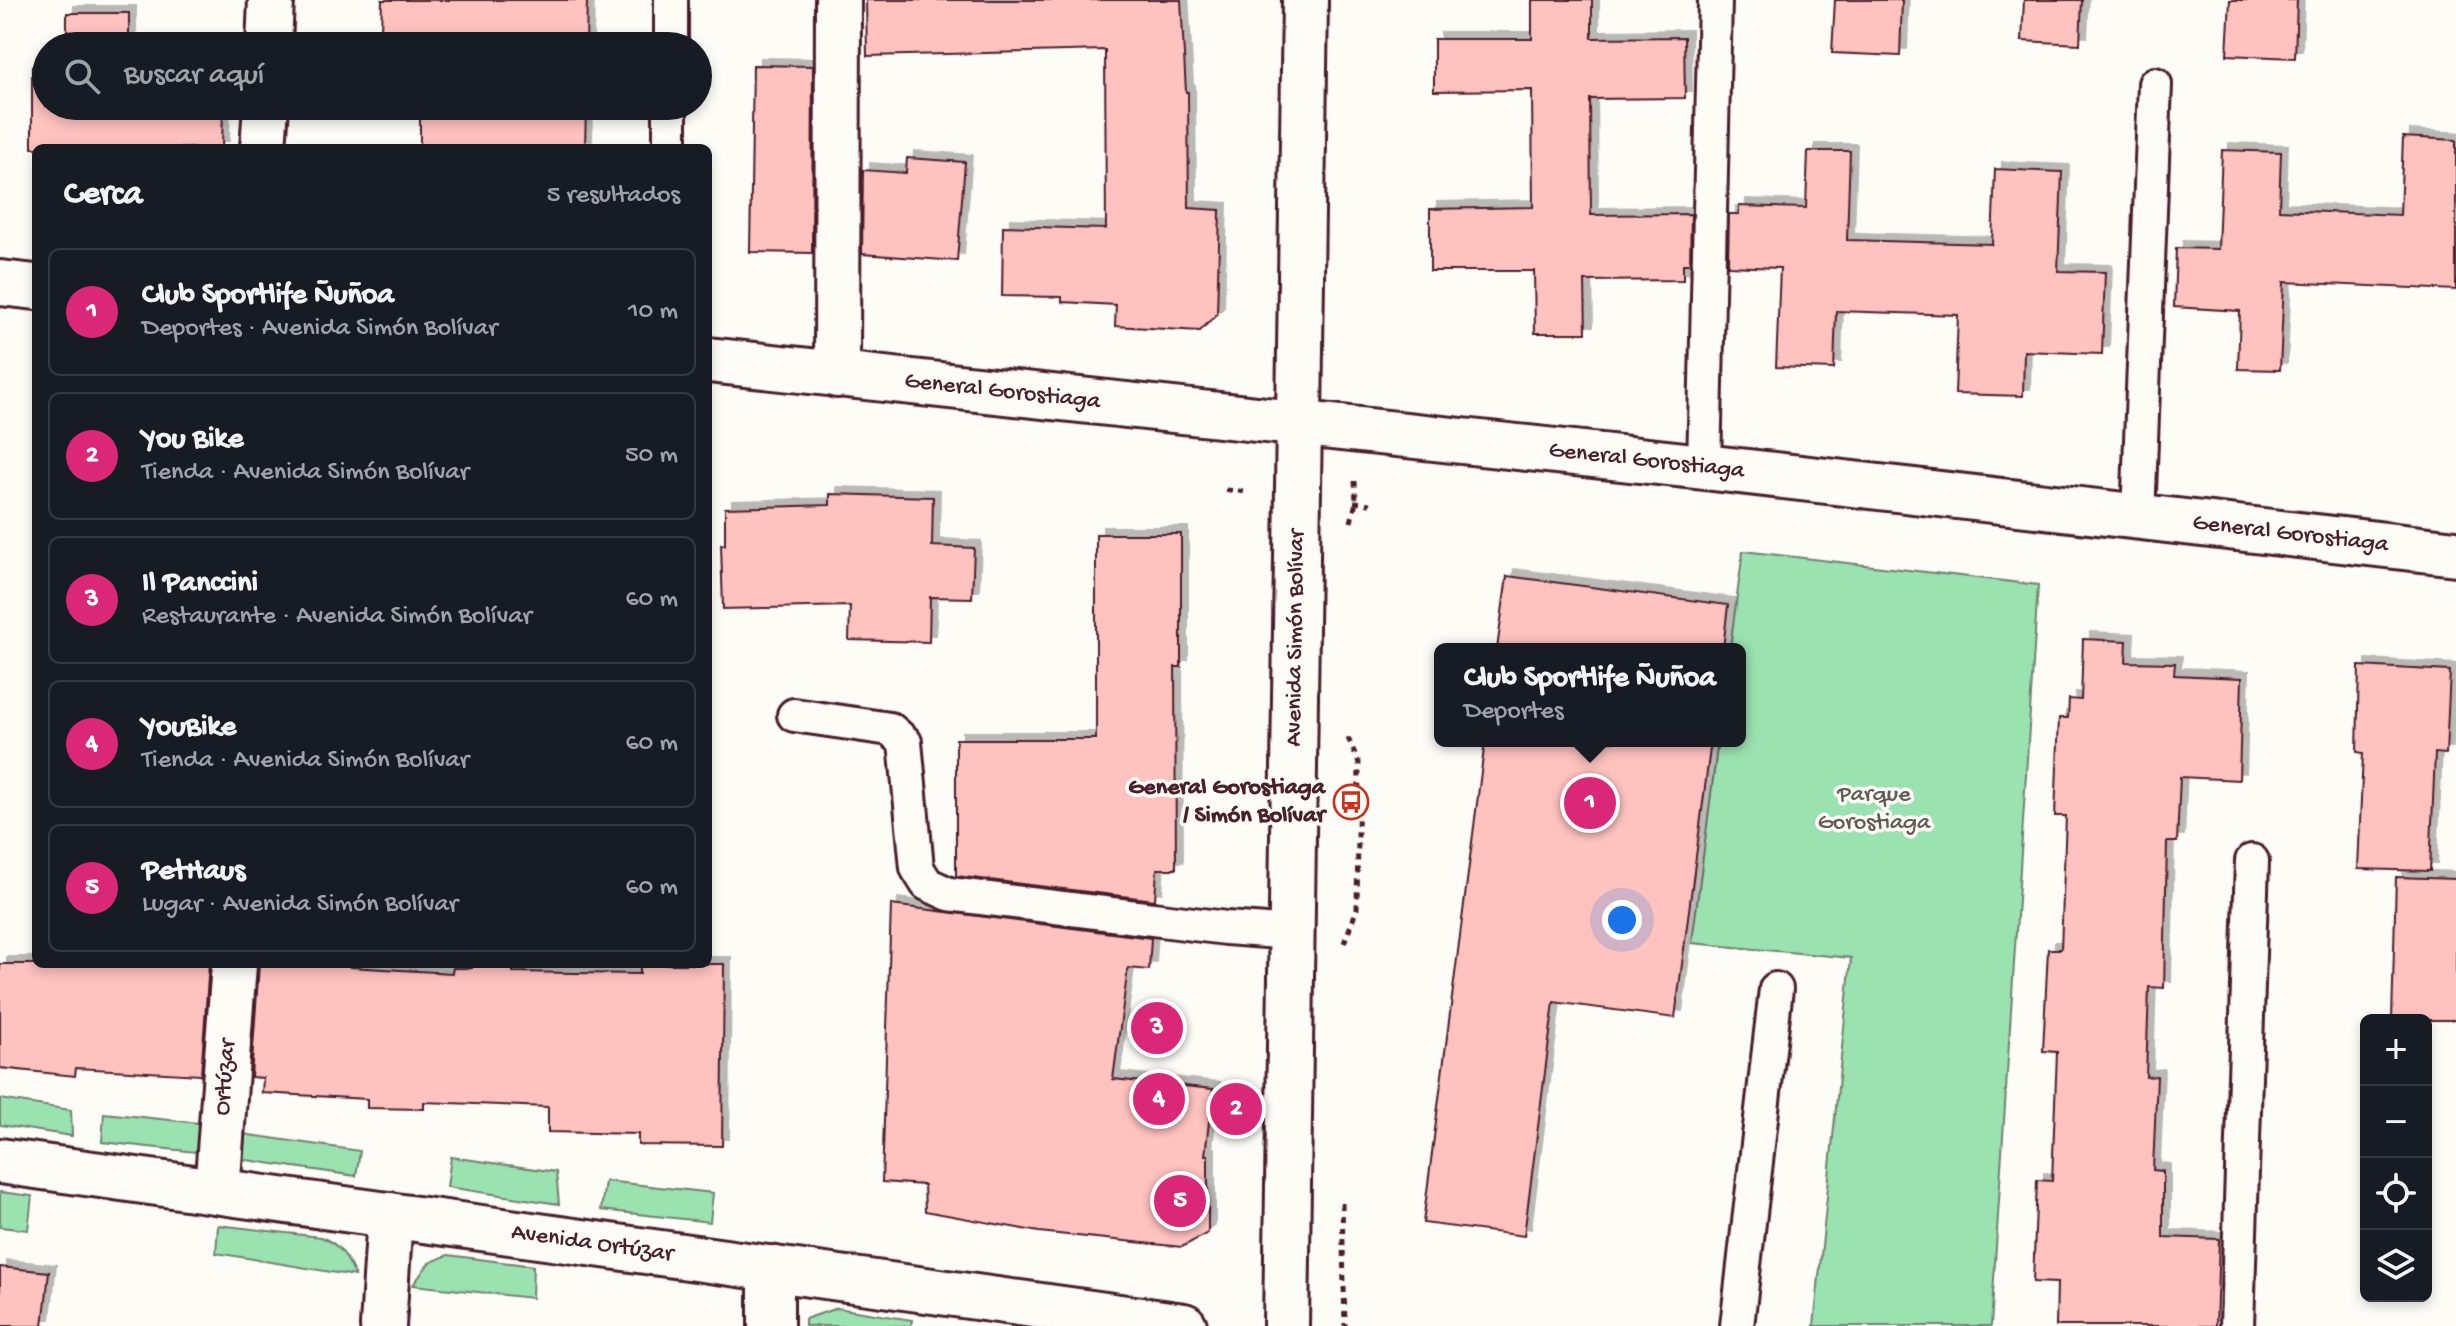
<!DOCTYPE html>
<html lang="es">
<head>
<meta charset="utf-8">
<style>
	:root { --surface:#171b24; --page:#20242c; --text:#f1f3f6; --muted:#9ea1a6; --line:#363941; --accent:#db2777 }
	body { margin:0; font-family:"Gochi Hand",sans-serif; background:var(--page); color:var(--text) }
	.controls { position:absolute; right:24px; bottom:24px; display:grid; overflow:hidden; border-radius:12px; box-shadow:0 4px 12px #0003 }
	.controls button { width:72px; height:72px; display:grid; place-items:center; padding:0; border:0; border-bottom:2px solid var(--line); background:var(--surface); color:var(--text); font:40px sans-serif }
	.you { position:absolute; left:1622px; top:920px; width:28px; height:28px; margin:-20px; border:6px solid #fff; border-radius:50%; background:#1a73e8; box-shadow:0 0 0 12px #1a73e833 }
	.badge { display:grid; place-items:center; width:52px; height:52px; border-radius:50%; background:var(--accent); color:#fff; font-size:26px; font-weight:700 }
	.pin { position:absolute; translate:-50% -50%; border:4px solid #fff; box-shadow:0 2px 8px #0006 }
	.popup { position:absolute; left:1434px; top:643px; width:312px; height:104px; box-sizing:border-box; display:grid; place-content:center; border-radius:12px; background:var(--surface); filter:drop-shadow(0 2px 6px #0005); font-size:26px; white-space:nowrap; color:var(--muted) }
	.popup b { font-size:30px; color:var(--text) }
	.popup::after { content:''; position:absolute; left:50%; top:100%; margin-left:-16px; border:16px solid transparent; border-top-color:var(--surface) }
	.list { margin:0; padding:0; list-style:none }
	h2 { display:flex; justify-content:space-between; align-items:center; height:104px; margin:0; padding:0 32px; font-size:34px }
	h2 small { font-size:26px; font-weight:400; color:var(--muted) }
	.list li { display:grid; grid-template-columns:52px 1fr auto; gap:24px; align-items:center; box-sizing:border-box; height:128px; margin:0 16px 16px; padding:0 16px; border:2px solid var(--line); border-radius:12px }
	.list b { display:block; font-size:30px; white-space:nowrap }
	.list p { margin:0; font-size:26px; white-space:nowrap; color:var(--muted) }
	.list em { font-size:26px; font-style:normal; color:var(--muted) }
	.icon { flex:none; width:44px; height:44px; fill:none; stroke:currentColor; stroke-width:2; stroke-linecap:round; stroke-linejoin:round }
	.map { position:relative; flex:none; width:2456px; height:1326px; overflow:hidden }
	.search { position:absolute; background:var(--surface); box-shadow:0 4px 12px #0003; left:32px; top:32px; width:680px; height:88px; display:flex; align-items:center; gap:20px; box-sizing:border-box; padding:0 28px; border-radius:44px; color:var(--muted); font-size:30px }
	.panel { position:absolute; background:var(--surface); box-shadow:0 4px 12px #0003; left:32px; top:144px; width:680px; height:824px; border-radius:12px }
	.map>svg:first-child { display:block }
	.green { fill:#9ae2b0; stroke:#72806e; stroke-width:2 }
	.building { fill:#fec2bf; stroke:#4a1f2b; stroke-width:2; filter:url(#shadow) }
	.lines { fill:none; stroke-linecap:round; stroke-linejoin:round }
	.lane-casing { stroke:#4a1f2b; stroke-width:38 }
	.street-casing { stroke:#4a1f2b; stroke-width:50 }
	.secondary-casing { stroke:#4a1f2b; stroke-width:50 }
	.path { stroke:#4a1f2b; stroke-width:5; stroke-dasharray:6 6; stroke-linecap:butt }
	.lane { stroke:#fdfcf7; stroke-width:32 }
	.street { stroke:#fdfcf7; stroke-width:44 }
	.secondary { stroke:#fdfcf7; stroke-width:44 }
	.labels { text-anchor:middle; dominant-baseline:central; stroke-width:7; stroke-linejoin:round; paint-order:stroke }
	.street-label { font-size:24px; fill:#4a1f2b; stroke:#fdfcf7 }
	.poi-label { font-size:24px; font-weight:bold; fill:#4a1f2b; stroke:#fdfcf7; text-anchor:end }
	.park-label { font-size:24px; fill:#625a53; stroke:#fdfcf7 }
</style>
</head>
<body>
<div class="map">
<svg width="2456" height="1326" viewBox="0 0 2456 1326">
	<defs>
		<filter id="shadow"><feDropShadow dx="7" dy="-7" stdDeviation="0" flood-color="#0004"/></filter>
	</defs>
	<rect width="100%" height="100%" fill="#fdfcf7"/>
	<filter id="ink" filterUnits="userSpaceOnUse"><feTurbulence type="fractalNoise" baseFrequency=".0125" numOctaves="2"/><feDisplacementMap in="SourceGraphic" scale="16" xChannelSelector="R" yChannelSelector="G"/><feConvolveMatrix kernelMatrix="1 2 1 2 8 2 1 2 1" color-interpolation-filters="sRGB"/></filter>
	<g filter="url(#ink)">
		<g class="green">
			<polygon points="1743,551 2038,585 1991,1326 1814,1326 1851,958 1692,943 1718,741 1740,741 1740,649 1730,649"/>
			<polygon points="0,1099 71,1110 72,1136 0,1125"/>
			<polygon points="104,1113 207,1124 205,1153 102,1142"/>
			<polygon points="236,1133 360,1151 356,1176 233,1158"/>
			<polygon points="451,1157 556,1172 559,1204 447,1187"/>
			<polygon points="605,1181 713,1193 710,1222 601,1210"/>
			<polygon points="0,1192 32,1196 28,1230 0,1227"/>
			<path d="M218,1225L321,1237C341,1245 347,1257 355,1276L216,1253Z"/>
			<polygon points="448,1255 533,1266 532,1298 413,1285 429,1263"/>
			<polygon points="837,1308 912,1320 911,1326 805,1326 805,1319"/>
		</g>
		<g class="building">
			<polygon points="382,0 587,0 586,46 547,46 381,33"/>
			<polygon points="866,0 1181,0 1186,92 1188,92 1189,208 1220,210 1217,314 1200,331 1115,326 1116,305 1062,302 1062,297 1002,296 1003,226 1106,229 1105,50 867,56"/>
			<polygon points="1532,0 1592,0 1592,38 1684,37 1685,98 1590,99 1591,215 1691,214 1690,264 1683,264 1683,280 1585,281 1586,333 1535,333 1534,271 1430,271 1430,209 1533,207 1532,90 1434,91 1434,39 1532,39"/>
			<polygon points="1835,0 1902,0 1900,56 1832,53"/>
			<polygon points="2024,0 2082,0 2080,44 2022,41"/>
			<polygon points="2230,0 2297,0 2295,58 2227,55"/>
			<rect x="67" y="13" width="62" height="33"/>
			<polygon points="753,65 813,66 812,253 750,252"/>
			<polygon points="32,67 46,67 46,106 223,106 222,148 32,148"/>
			<polygon points="420,106 586,106 585,148 420,148"/>
			<polygon points="2403,137 2456,140 2456,290 2284,282 2280,370 2238,369 2240,311 2174,307 2176,248 2218,249 2222,150 2281,152 2279,210 2400,215"/>
			<polygon points="1808,151 1850,151 1847,240 1992,244 1995,169 2062,172 2058,271 2105,272 2102,354 2024,351 2023,396 1955,394 1958,315 1836,311 1834,369 1776,367 1780,268 1728,266 1729,214 1739,214 1739,206 1806,208"/>
			<polygon points="907,158 965,162 957,261 862,254 863,170 906,173"/>
			<polygon points="830,494 933,497 932,546 974,548 972,598 930,597 929,642 849,640 850,606 723,609 721,544 725,545 725,508 830,505"/>
			<polygon points="1096,534 1181,534 1181,667 1175,667 1176,869 1157,869 1155,900 956,876 956,739 1096,739"/>
			<polygon points="1507,576 1728,605 1723,649 1497,649"/>
			<polygon points="2083,639 2127,641 2126,662 2175,663 2174,675 2242,678 2239,780 2180,777 2177,842 2167,842 2164,988 2149,987 2146,1077 2157,1076 2153,1170 2163,1171 2163,1237 2219,1239 2216,1326 2056,1326 2057,1283 2033,1282 2037,1180 2052,1181 2057,1052 2043,1051 2048,949 2061,949 2066,816 2055,816 2059,718 2068,718 2069,699 2081,700"/>
			<polygon points="2359,666 2450,671 2446,754 2435,753 2430,871 2358,869 2363,753 2357,752"/>
			<polygon points="1485,741 1711,741 1675,1018 1554,1002 1524,1236 1423,1223"/>
			<polygon points="2396,877 2456,879 2456,1020 2392,1020"/>
			<polygon points="891,905 1151,938 1149,970 1128,968 1113,1079 1213,1089 1205,1155 1208,1155 1208,1233 1182,1247 1039,1232 925,1211 924,1185 882,1182"/>
			<polygon points="0,964 209,964 201,1075 76,1068 75,1076 0,1068"/>
			<polygon points="259,964 351,964 350,967 452,973 453,968 472,968 472,964 513,964 513,972 640,974 640,964 724,964 722,1146 638,1145 638,1134 548,1132 548,1107 424,1102 424,1109 367,1108 367,1099 262,1093 263,1078 251,1077"/>
			<polygon points="0,1267 49,1272 43,1326 0,1326"/>
		</g>
		<g class="lines">
			<g class="lane-casing">
				<g id="lane">
					<polyline points="671,46 671,0"/>
					<polyline points="670,148 670,106"/>
					<polyline points="1704,467 1715,0"/>
					<polyline points="2138,517 2155,84"/>
					<polyline points="794,715 890,729 905,742 917,868 927,884 949,894 1226,928 1293,933"/>
					<polyline points="1737,1326 1776,989"/>
					<polyline points="2237,1326 2252,861"/>
				</g>
			</g>
			<g class="street-casing">
				<g id="street">
					<polyline points="269,46 271,0"/>
					<polyline points="263,148 266,106"/>
					<polyline points="0,283 36,287"/>
					<path id="s1" d="M708,360L1704,467L2456,553"/>
					<polyline points="837,375 838,0"/>
					<path id="s2" d="M0,1161L1184,1326"/>
					<path id="s3" d="M217,1191L234,964"/>
					<polyline points="383,1326 390,1215"/>
					<polyline points="771,1326 771,1268"/>
				</g>
			</g>
			<g class="secondary-casing">
				<g id="secondary">
					<path id="s4" d="M1286,1326L1305,0"/>
				</g>
			</g>
			<g class="path">
				<polyline points="1226,490 1249,492"/>
				<polyline points="1354,502 1370,504"/>
				<polyline points="1351,522 1356,502 1355,481"/>
				<polyline points="1344,943 1357,909 1359,763 1348,738"/>
				<polyline points="1342,1203 1345,1326"/>
			</g>
			<use href="#lane" class="lane"/>
			<use href="#street" class="street"/>
			<use href="#secondary" class="secondary"/>
		</g>
	</g>
	<defs>
		<g id="bus-ring" transform="scale(1.8)"><circle r="9.5" fill="#fdfcf7" stroke="#c8321e" stroke-width="1.5"/><path d="M-5-6H5V4H4V6H2V4H-2V6H-4V4H-5ZM-3.5-4V0h7V-4ZM-3.5 1.2v1.5H-2V1.2ZM2 1.2v1.5H3.5V1.2Z" fill="#c8321e"/></g>
	</defs>
	<g fill-rule="evenodd">
		<use href="#bus-ring" x="1351" y="802"/>
	</g>
	<g class="labels">
		<g class="street-label">
			<text stroke="none"><textPath href="#s1" startOffset="296">General Gorostiaga</textPath></text>
			<text stroke="none"><textPath href="#s1" startOffset="944">General Gorostiaga</textPath></text>
			<text stroke="none"><textPath href="#s1" startOffset="1592">General Gorostiaga</textPath></text>
			<text stroke="none"><textPath href="#s4" startOffset="688">Avenida Simón Bolívar</textPath></text>
			<text stroke="none"><textPath href="#s3" startOffset="114">Ortúzar</textPath></text>
			<text stroke="none"><textPath href="#s2" startOffset="598">Avenida Ortúzar</textPath></text>
		</g>
		<g class="poi-label">
			<text x="1325" y="788">General Gorostiaga<tspan x="1325" dy="28">/ Simón Bolívar</tspan></text>
		</g>
		<g class="park-label">
			<text x="1874" y="795">Parque<tspan x="1874" dy="28">Gorostiaga</tspan></text>
		</g>
	</g>
</svg>
<div class="controls">
<button>+</button>
<button>−</button>
<button><svg class="icon" aria-label="locate" viewBox="0 0 24 24"><circle cx="12" cy="12" r="6"/><path d="M12 2v4M12 18v4M2 12h4M18 12h4"/></svg></button>
<button><svg class="icon" aria-label="layers" viewBox="0 0 24 24"><path d="M12 4l9 5-9 5-9-5zM3 14l9 5 9-5"/></svg></button>
</div>
<div class="you"></div>
<div class="pin badge" style="left:1590px;top:803px">1</div>
<div class="popup"><b>Club Sportlife Ñuñoa</b>Deportes</div>
<div class="pin badge" style="left:1236px;top:1109px">2</div>
<div class="pin badge" style="left:1157px;top:1028px">3</div>
<div class="pin badge" style="left:1159px;top:1099px">4</div>
<div class="pin badge" style="left:1180px;top:1201px">5</div>
<div class="search"><svg class="icon" aria-label="search" viewBox="0 0 24 24"><circle cx="10" cy="10" r="6"/><path d="M15 15l6 6"/></svg>Buscar aquí</div>
<section class="panel">
<h2>Cerca<small>5 resultados</small></h2>
<ul class="list">
<li><span class="badge">1</span><div><b>Club Sportlife Ñuñoa</b><p>Deportes · Avenida Simón Bolívar</p></div><em>10 m</em></li>
<li><span class="badge">2</span><div><b>You Bike</b><p>Tienda · Avenida Simón Bolívar</p></div><em>50 m</em></li>
<li><span class="badge">3</span><div><b>Il Panccini</b><p>Restaurante · Avenida Simón Bolívar</p></div><em>60 m</em></li>
<li><span class="badge">4</span><div><b>YouBike</b><p>Tienda · Avenida Simón Bolívar</p></div><em>60 m</em></li>
<li><span class="badge">5</span><div><b>PetHaus</b><p>Lugar · Avenida Simón Bolívar</p></div><em>60 m</em></li>
</ul>
</section>
</div>
</body>
</html>
